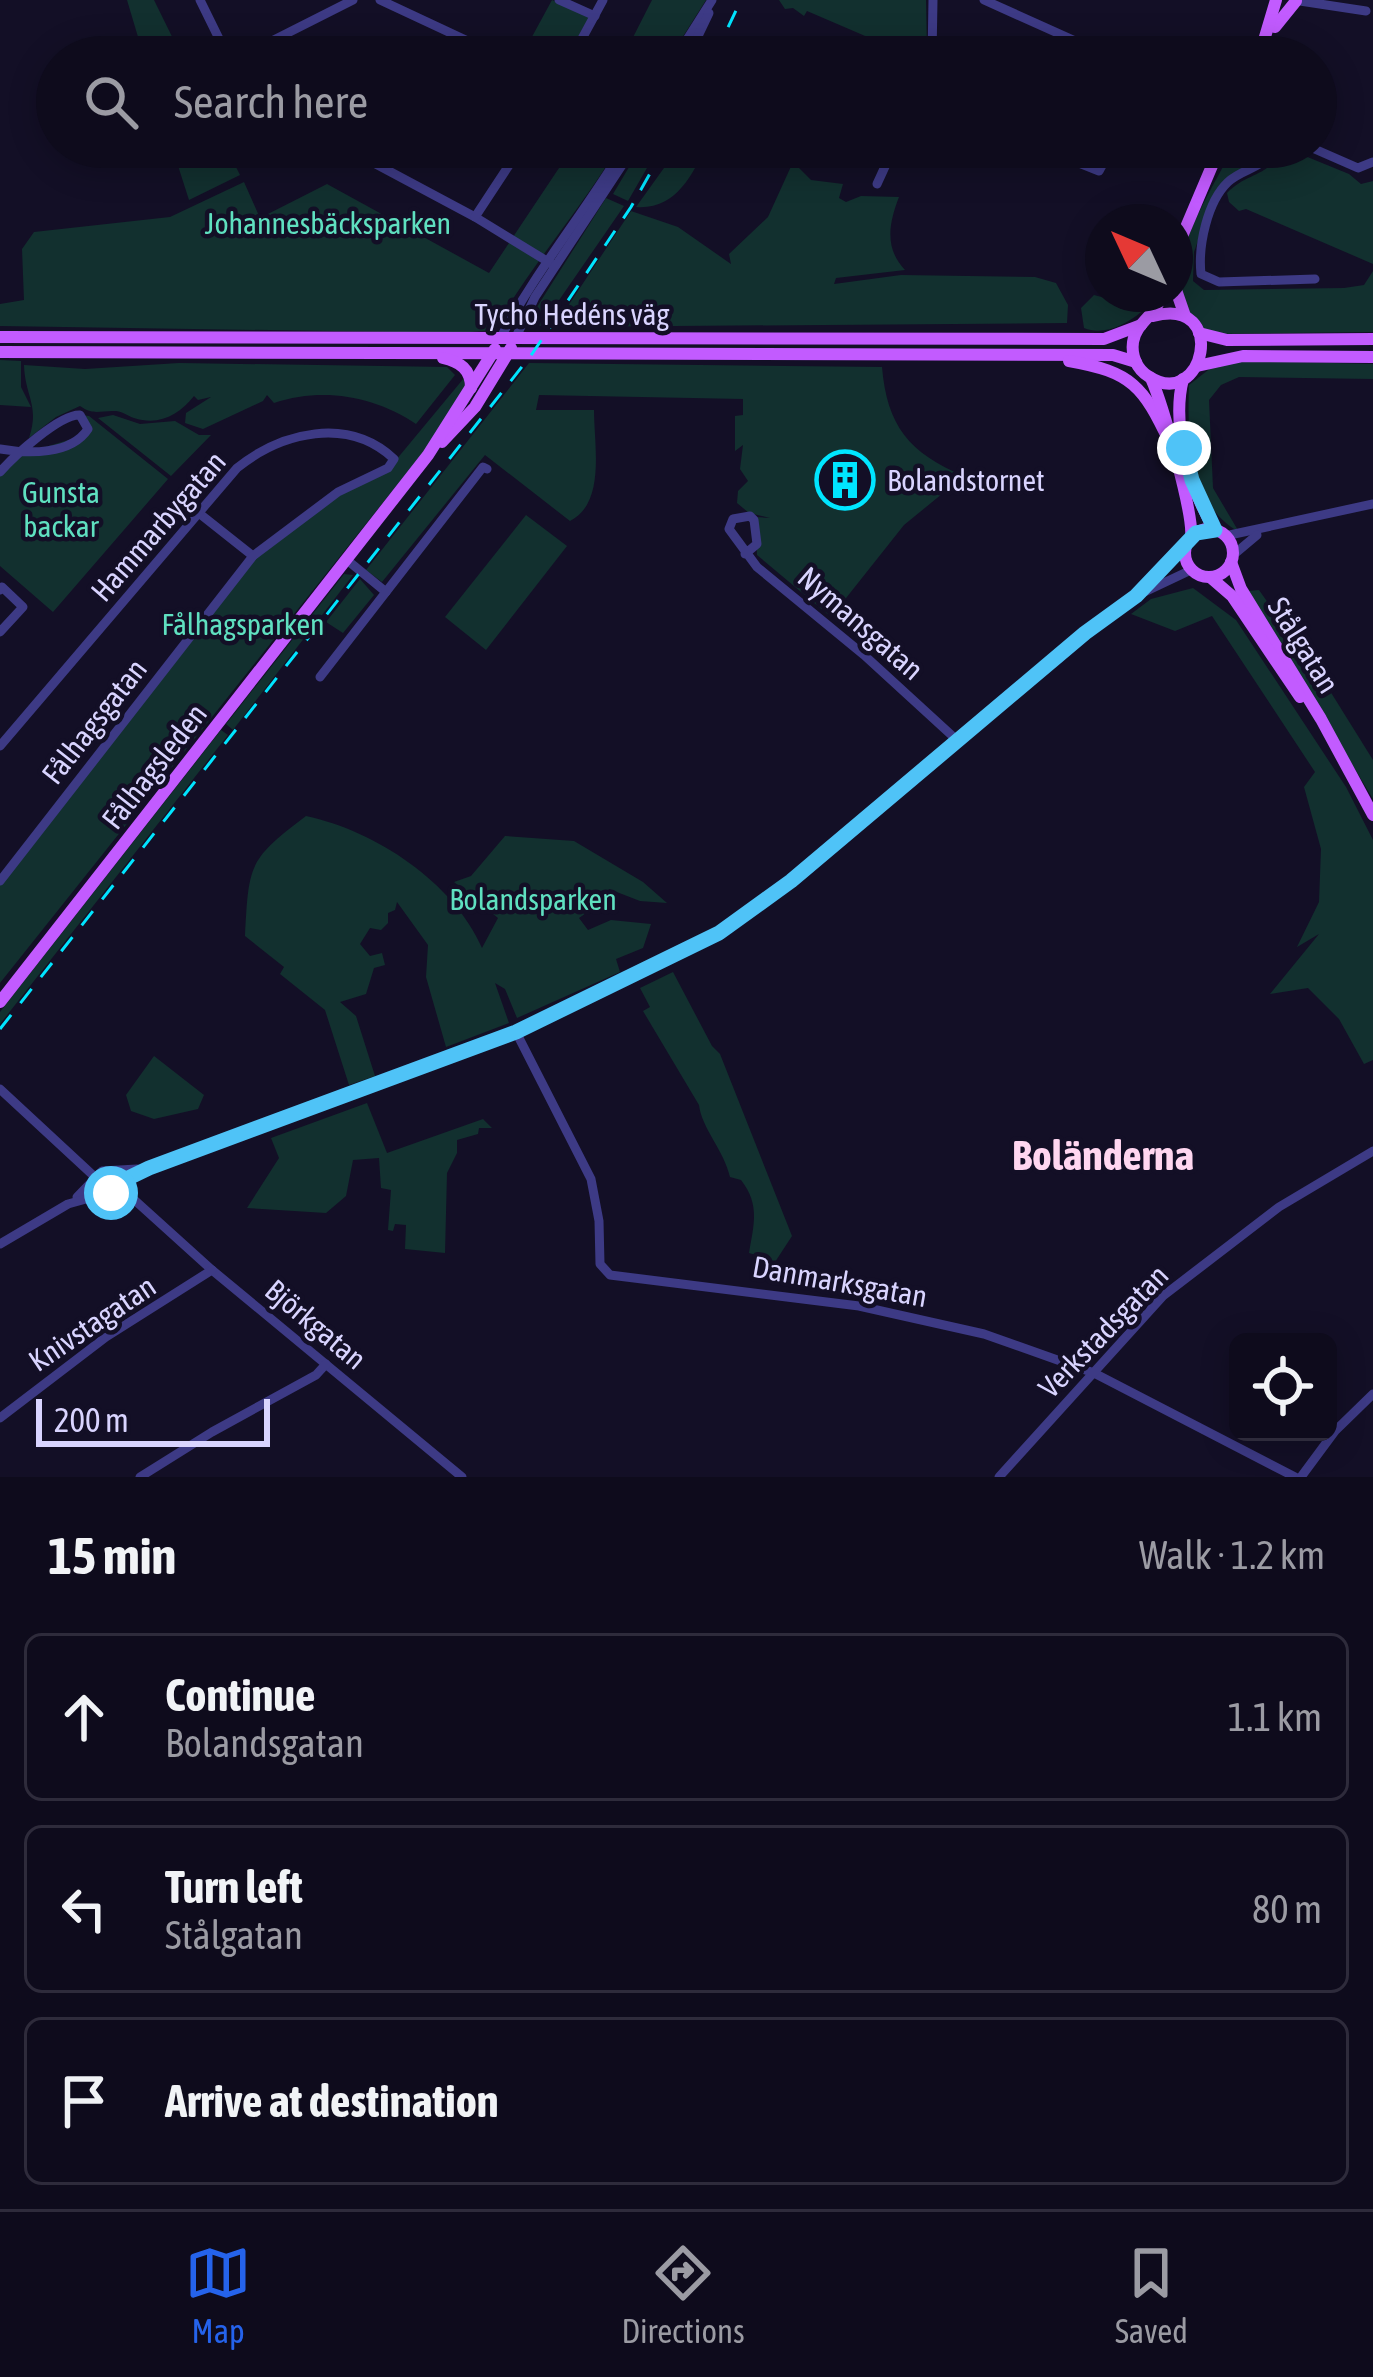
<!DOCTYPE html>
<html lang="en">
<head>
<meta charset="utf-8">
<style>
	:root { --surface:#0e0b1c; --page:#1c1929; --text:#f1f3f6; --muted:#9b9ba3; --line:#2e2b3b; --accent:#2563eb }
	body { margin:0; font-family:"Asap Condensed",sans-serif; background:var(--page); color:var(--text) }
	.controls { position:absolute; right:36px; bottom:36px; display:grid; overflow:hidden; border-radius:18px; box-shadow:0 6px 30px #0003 }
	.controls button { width:108px; height:108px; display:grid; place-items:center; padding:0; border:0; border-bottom:3px solid var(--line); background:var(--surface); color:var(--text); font:60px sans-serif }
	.compass { position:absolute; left:1085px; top:204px; width:108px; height:108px; border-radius:50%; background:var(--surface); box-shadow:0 6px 30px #0003; rotate:314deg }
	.scale { position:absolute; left:36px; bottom:30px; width:234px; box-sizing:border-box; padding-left:12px; border:6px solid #d9d4ff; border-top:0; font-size:33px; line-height:42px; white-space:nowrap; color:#d9d4ff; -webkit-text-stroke:9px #130f26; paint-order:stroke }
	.stop { position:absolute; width:36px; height:36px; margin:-27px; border:9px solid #4fc3f7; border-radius:50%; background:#fff }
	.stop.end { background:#4fc3f7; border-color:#fff; box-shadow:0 3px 12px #0008 }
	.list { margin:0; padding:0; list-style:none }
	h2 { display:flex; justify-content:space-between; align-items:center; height:156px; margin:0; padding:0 48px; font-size:51px }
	h2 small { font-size:39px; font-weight:400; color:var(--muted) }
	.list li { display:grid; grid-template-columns:78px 1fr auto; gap:36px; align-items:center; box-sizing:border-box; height:168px; margin:0 24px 24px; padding:0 24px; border:3px solid var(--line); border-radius:18px }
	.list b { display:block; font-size:45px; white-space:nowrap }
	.list p { margin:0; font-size:39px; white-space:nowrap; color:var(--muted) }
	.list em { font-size:39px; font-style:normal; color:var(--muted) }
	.icon { flex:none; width:66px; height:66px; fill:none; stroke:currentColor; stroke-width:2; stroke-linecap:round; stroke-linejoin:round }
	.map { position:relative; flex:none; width:1373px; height:1477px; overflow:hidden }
	.search { position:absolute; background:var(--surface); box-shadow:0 6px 30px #0003; left:36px; right:36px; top:36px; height:132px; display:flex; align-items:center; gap:30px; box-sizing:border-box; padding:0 42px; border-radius:66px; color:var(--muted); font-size:45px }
	.sheet { height:732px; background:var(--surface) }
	nav { display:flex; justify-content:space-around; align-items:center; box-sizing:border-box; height:168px; border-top:3px solid var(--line); background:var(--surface); font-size:33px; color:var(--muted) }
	nav a { display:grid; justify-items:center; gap:6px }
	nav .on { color:var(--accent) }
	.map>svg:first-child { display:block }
	.green { fill:#12302f }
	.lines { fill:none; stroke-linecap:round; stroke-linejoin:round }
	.minor { stroke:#3d3a85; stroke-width:9 }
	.major { stroke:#c25bff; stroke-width:12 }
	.rail { stroke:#00e5ff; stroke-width:3; stroke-dasharray:18 15; stroke-linecap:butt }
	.route { stroke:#4fc3f7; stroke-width:15 }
	.labels { text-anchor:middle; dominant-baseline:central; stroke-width:9; stroke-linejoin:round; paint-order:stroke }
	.park-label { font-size:30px; fill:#5fe0c0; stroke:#130f26 }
	.street-label { font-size:30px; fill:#d9d4ff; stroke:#130f26 }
	.poi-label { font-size:30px; fill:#d9d4ff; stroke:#130f26; text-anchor:start }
	.district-label { font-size:42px; font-weight:bold; fill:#ffd6f0; stroke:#130f26 }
</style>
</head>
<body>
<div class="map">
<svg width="1373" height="1477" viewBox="0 0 1373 1477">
	<rect width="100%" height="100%" fill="#130f26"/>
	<g class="green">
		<polygon points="127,0 154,0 182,57 144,57"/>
		<polygon points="552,0 590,16 572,47 564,44 557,57 521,57"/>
		<polygon points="652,0 706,0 670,57 623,57"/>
		<polygon points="779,0 926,0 927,48 923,57 914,57 807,11 804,16 793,8 785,9"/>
		<polygon points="172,147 226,147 240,175 189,200"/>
		<path d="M573,147H618C580,211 530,266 494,330L459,333L0,326V304L24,300L22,249L34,232L170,217L244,182L260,218L327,184L489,273Z"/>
		<polygon points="641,147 659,147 628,201 613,194"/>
		<path d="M679,147H706C691,177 675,210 636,207Z"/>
		<path d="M1233,147H1268L1265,155L1217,188L1194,252L1193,281L1204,290L1344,288L1364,285L1373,271V332L1210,334C1203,328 1194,322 1189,314C1156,268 1214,189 1233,147Z"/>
		<path d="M1283,147L1349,174L1361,184L1373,181V264L1246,209L1239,211L1229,202L1227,193C1248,171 1268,179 1283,147Z"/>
		<path d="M793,162L811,180L843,184L839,198L846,202L861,196L899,197C889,223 884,248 905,270L836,278L834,284L901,275L1035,277L1056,283L1068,305L1067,323L554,327L631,211L678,227L731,264L729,254L768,217Z"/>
		<polygon points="606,198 624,206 544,322 546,327 533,324 530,318"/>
		<path d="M1094,295L1120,302L1124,308L1142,306L1141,312C1126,325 1103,336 1084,328L1081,308Z"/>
		<polygon points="0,360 21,361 21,387 31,407 0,405"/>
		<path d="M1245,361L1373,364V379L1239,377L1221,385L1209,400L1213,488L1239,532C1189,504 1187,436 1189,385L1212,367Z"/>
		<path d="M179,363L447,367L455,375L416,424C374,396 323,387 274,403L267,395L263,401L203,429L185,423L186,413L211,397L198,400L194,396C179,415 159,426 134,418C128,416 124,412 116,411C101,410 94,416 80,406L56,417L29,438C40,405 25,397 24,365L85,369Z"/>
		<path d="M529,363L882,367C887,426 909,453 964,476L904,525L831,617L757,555L756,517L770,518L749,513L737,503L738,491L748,481L740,469L743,445L735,451V416L743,415V399L539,395L536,410H594C594,445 606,503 570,521L485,455L382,582L366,570Z"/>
		<polygon points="464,378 465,386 428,446 0,983 0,881 253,556 291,525 396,460"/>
		<polygon points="80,415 89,416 168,479 53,612 0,566 0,472 12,457 85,435"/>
		<polygon points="113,415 140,424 175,421 199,435 211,435 171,476 98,418"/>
		<polygon points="526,515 567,546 486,650 445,617"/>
		<polygon points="344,574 353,575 233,730 226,724"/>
		<polygon points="360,579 374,595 343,633 326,622"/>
		<polygon points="1193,588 1236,620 1346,787 1373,840 1373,1060 1364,1064 1339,1019 1308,988 1270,994 1319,934 1297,947 1319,902 1321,849 1304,787 1315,772 1212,616 1175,631 1131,614 1151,599"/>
		<polygon points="1259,590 1330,691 1373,760 1373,799 1248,591"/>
		<polygon points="221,730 228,735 0,1024 0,1012"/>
		<path d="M306,816C376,831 453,882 482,948L498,918L454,882L471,876L505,836L574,841L643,882L667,903L640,901L609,889L603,901L579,918L588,930L611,920L651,924L643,948L616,959L620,972L517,1018L505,989L495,983L509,1023L446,1047L426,977L428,945L397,902L395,910L388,913V923L381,930L370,928L360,944L370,956L382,953L385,965L374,968L366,994L340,1002L356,1016L375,1076L349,1085L325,1010L280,974L284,967L245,936C249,864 248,860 306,816Z"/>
		<path d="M673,972L712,1046L720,1054L792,1236L762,1282L754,1280L756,1255L749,1253C754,1224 760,1204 741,1180L730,1177C724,1150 702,1129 699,1105L643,1011L650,1007L640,988Z"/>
		<polygon points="154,1056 204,1095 198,1109 154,1119 131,1111 126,1095"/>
		<polygon points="367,1103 387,1153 483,1119 492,1128 479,1128 478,1134 457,1140 457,1153 447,1173 445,1253 405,1249 406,1225 395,1224 393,1231 388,1230 391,1190 381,1188 379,1158 353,1160 346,1196 326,1213 247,1208 279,1158 271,1138"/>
	</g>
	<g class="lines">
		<g class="minor">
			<polyline points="200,0 228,57"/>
			<polyline points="380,0 502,57"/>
			<polyline points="559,0 595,16"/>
			<polyline points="984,0 1111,57"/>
			<polyline points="1300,1 1366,11"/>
			<polyline points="240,57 353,0"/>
			<polyline points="572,57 603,0"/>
			<polyline points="676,57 712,0"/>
			<polyline points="688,57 709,13"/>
			<polyline points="932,57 933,0"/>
			<polyline points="273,147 285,158 311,147"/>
			<polyline points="344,147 475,217 555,266"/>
			<path d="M1273,147C1264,170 1244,167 1228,182C1207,202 1198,246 1201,274L1219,282L1315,279"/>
			<polyline points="1310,147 1358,168 1373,162"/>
			<polyline points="1059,155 1099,171 1112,147"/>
			<polyline points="877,184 894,147"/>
			<polyline points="475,217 521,147"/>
			<path d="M501,337C536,271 585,212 624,147"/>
			<polyline points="516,337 535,297 634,147"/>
			<path d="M0,449C28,454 71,455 88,429L80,415C60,414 14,456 0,472"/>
			<polyline points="200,514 253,556"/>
			<polyline points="1225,536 1373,504"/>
			<polyline points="745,554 757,544 754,520 750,516 733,519 729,529 757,567 864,655 959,742"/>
			<polyline points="1232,556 1257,535"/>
			<polyline points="347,560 386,592"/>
			<polyline points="1148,585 1186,546"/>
			<polyline points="0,590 2,587 23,607 0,632"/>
			<polyline points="320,677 483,467 487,469"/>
			<path d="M0,746L237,468C282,432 348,416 394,459L388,468L338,492L253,556L0,881"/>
			<polyline points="516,1032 591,1179 599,1221 600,1264 610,1275 859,1306 984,1334 1094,1373 1295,1477"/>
			<polyline points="0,1089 96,1178"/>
			<polyline points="119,1186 212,1270 462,1477"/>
			<polyline points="77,1197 102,1171 137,1169"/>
			<polyline points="0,1244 68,1204 115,1191 120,1182 136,1173 516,1032 719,933 840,841 1098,622 1136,596 1191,570"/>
			<polyline points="0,1418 106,1337 212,1270"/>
			<polyline points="140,1477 212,1432 316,1375 326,1364"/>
			<polyline points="999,1477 1163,1296 1279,1207 1373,1151"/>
			<polyline points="1301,1477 1335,1431 1373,1394"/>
		</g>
		<g class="major">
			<polyline points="1275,27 1296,1"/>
			<polyline points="1259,57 1276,0"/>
			<polyline points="1178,248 1176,290 1185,316"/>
			<polyline points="1175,253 1220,147"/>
			<path d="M1153,316C1230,295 1204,414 1148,376C1137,369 1131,356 1133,342C1136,322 1157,315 1162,294"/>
			<polyline points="1199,333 1227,340 1373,339"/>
			<polyline points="0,337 1104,339 1141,325"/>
			<polyline points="0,352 1113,355 1136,362"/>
			<path d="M443,358C460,362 471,369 471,388"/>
			<path d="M1069,361C1132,372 1143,386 1170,443"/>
			<polyline points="1197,366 1243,356 1373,357"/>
			<path d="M1151,378C1162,403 1194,514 1191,537"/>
			<path d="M1183,379C1171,426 1190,490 1215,530"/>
			<polyline points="442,442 475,407 511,348"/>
			<circle cx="1209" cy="553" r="24"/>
			<polyline points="1231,562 1241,589 1321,719 1373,815"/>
			<polyline points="1210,577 1232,596 1300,697"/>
			<polyline points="0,1002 428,455 495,349"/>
		</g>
		<g class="rail">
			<polyline points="714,57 741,0"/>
			<polyline points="0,1029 532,354 631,207 665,147"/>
		</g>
	</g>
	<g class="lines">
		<polyline class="route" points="111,1193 120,1182 149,1168 516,1032 719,933 791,881 1085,633 1136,596 1196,533 1215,530 1192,480 1184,448"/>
	</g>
	<defs>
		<g id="building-ring" transform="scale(3)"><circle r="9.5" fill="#130f26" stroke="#00e5ff" stroke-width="1.5"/><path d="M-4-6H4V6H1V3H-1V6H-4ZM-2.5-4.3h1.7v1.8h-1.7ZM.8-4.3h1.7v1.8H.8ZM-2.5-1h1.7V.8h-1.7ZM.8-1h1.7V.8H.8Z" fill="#00e5ff"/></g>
	</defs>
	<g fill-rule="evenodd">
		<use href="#building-ring" x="845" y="480"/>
	</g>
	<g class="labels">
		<g class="park-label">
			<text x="328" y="223">Johannesbäcksparken</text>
			<text x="61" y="492">Gunsta<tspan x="61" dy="34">backar</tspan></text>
			<text x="243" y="624">Fålhagsparken</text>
			<text x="533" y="899">Bolandsparken</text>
		</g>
		<g class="street-label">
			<text x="572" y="314">Tycho Hedéns väg</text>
			<text transform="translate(158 526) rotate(-49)">Hammarbygatan</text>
			<text transform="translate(861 623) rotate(41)">Nymansgatan</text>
			<text transform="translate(1304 645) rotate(58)">Stålgatan</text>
			<text transform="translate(94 721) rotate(-52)">Fålhagsgatan</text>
			<text transform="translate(154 766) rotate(-52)">Fålhagsleden</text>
			<text transform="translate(840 1281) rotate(10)">Danmarksgatan</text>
			<text transform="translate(92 1323) rotate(-34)">Knivstagatan</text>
			<text transform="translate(316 1324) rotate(40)">Björkgatan</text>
			<text transform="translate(1103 1331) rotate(-46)">Verkstadsgatan</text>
		</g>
		<g class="poi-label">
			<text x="887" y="480">Bolandstornet</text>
		</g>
		<g class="district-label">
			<text x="1103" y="1155">Boländerna</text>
		</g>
	</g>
</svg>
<div class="controls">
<button><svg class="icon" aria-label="locate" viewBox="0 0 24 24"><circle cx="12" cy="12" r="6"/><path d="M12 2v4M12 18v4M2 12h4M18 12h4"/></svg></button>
</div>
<svg class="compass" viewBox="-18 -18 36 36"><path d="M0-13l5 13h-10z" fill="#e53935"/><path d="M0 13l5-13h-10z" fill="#9b9ba3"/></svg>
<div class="scale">200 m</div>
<div class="stop" style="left:111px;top:1193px"></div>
<div class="stop end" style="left:1184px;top:448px"></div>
<div class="search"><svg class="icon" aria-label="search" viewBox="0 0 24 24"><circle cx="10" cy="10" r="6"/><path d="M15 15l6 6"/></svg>Search here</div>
</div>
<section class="sheet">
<h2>15 min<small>Walk · 1.2 km</small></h2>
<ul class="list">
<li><svg class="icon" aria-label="ahead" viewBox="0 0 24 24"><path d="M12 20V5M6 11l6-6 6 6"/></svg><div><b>Continue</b><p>Bolandsgatan</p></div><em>1.1 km</em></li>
<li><svg class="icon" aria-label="left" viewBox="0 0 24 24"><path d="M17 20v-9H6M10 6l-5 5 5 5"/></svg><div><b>Turn left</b><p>Stålgatan</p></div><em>80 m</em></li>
<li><svg class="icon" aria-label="arrive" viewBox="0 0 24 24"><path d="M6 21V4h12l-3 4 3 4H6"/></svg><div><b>Arrive at destination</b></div></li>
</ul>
</section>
<nav>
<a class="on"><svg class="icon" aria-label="map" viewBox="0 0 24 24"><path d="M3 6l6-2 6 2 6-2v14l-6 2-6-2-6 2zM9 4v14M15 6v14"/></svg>Map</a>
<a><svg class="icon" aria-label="directions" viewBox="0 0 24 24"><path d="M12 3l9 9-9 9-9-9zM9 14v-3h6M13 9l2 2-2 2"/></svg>Directions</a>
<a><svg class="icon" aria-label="saved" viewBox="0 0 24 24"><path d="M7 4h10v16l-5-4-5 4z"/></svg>Saved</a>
</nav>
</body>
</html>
